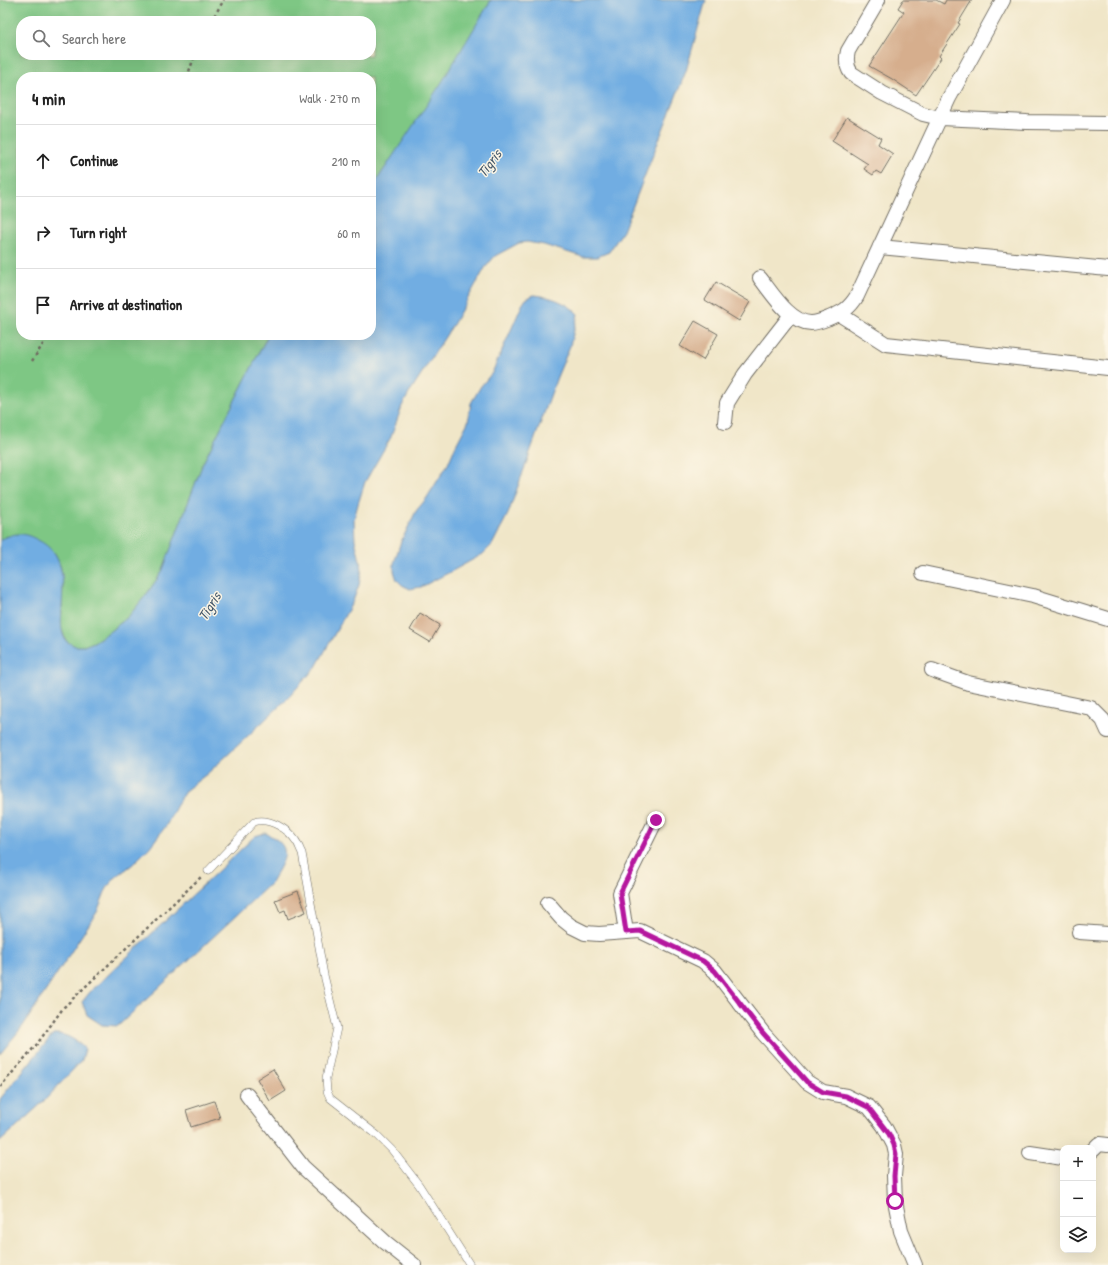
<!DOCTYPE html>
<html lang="en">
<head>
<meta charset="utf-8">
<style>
	:root { --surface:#fff; --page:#f6f6f6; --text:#222; --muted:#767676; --line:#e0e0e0 }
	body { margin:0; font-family:"Patrick Hand",sans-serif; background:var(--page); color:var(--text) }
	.controls { position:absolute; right:12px; bottom:12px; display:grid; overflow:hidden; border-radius:8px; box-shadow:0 4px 16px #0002 }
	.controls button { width:36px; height:36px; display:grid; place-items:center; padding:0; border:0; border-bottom:1px solid var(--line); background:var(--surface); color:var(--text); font:20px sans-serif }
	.stop { position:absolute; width:12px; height:12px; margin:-9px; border:3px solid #b5179e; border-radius:50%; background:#fff }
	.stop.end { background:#b5179e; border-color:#fff; box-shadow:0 1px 4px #0008 }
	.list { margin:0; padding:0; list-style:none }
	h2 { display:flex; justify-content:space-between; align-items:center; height:52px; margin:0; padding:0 16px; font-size:17px }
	h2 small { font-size:13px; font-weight:400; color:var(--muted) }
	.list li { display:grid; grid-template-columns:26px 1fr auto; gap:12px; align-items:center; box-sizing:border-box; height:72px; padding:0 16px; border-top:1px solid var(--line) }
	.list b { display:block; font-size:15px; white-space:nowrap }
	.list em { font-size:13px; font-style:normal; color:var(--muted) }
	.icon { flex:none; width:22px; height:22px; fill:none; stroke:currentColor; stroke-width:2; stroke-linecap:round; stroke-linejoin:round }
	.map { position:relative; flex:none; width:1108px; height:1265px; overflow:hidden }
	.search { position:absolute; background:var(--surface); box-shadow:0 4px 16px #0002; left:16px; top:16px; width:360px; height:44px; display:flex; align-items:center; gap:10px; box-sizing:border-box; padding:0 14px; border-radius:16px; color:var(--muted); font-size:15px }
	.panel { position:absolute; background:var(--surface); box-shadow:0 4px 16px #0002; left:16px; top:72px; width:360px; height:268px; border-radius:16px }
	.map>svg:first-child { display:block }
	.green { fill:#7ec784; stroke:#547958; fill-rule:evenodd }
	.water { fill:#71ade2; stroke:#4e6c86 }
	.building { fill:#d6ae8d }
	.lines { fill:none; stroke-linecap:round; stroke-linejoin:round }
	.lane-casing { stroke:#706c62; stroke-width:8 }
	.street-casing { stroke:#706c62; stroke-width:16 }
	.path { stroke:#706c62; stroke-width:2.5; stroke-dasharray:3 3; stroke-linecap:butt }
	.lane { stroke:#fff; stroke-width:7 }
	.street { stroke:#fff; stroke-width:14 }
	.route { stroke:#b5179e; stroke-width:5 }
	.labels { text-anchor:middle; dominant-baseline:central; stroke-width:3; stroke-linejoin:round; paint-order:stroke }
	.water-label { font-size:14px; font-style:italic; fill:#44586b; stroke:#fcf5e5 }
</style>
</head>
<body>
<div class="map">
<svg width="1108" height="1265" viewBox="0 0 1108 1265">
	<rect width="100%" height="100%" fill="#fcf5e5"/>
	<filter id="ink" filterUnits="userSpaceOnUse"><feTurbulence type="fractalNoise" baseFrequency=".025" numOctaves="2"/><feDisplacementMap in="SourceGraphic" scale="8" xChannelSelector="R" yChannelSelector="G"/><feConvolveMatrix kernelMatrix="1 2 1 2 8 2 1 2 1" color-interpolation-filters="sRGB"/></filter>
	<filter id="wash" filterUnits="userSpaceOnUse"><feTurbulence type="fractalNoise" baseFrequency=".012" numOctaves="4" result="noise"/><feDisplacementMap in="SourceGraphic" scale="16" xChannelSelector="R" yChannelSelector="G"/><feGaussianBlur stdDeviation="0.9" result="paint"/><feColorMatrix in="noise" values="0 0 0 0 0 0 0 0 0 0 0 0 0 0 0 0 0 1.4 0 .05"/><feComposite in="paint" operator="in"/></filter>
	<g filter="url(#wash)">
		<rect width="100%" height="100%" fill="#f0e6c8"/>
		<path class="green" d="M0,0H491L443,82L371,189V77H21V335H268L203,463L162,572L146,595L128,617L109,632L94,642L84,646H75L66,641L61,627L63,585L61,568L55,553L7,536L0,540ZM21,21H371V55H21Z"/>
		<g class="water">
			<path d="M491,0H706L686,71L623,231L609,252L597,257H583L544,245L527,242L519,243L495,256L485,268L454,323L411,390L402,406L391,437L365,482L358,504L354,519L355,540L362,569L359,585L353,601L316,667L286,700L234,749L208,773L186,790L180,799L166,826L149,848L133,864L116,877L109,885L105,892L97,912L23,1026L0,1054V540C15,532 23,532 38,540C64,553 64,579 62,605C62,618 59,629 66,641L75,646H84L94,642L109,632L128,617L146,595L162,572L203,463L268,335H371V189L442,82Z"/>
			<path d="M534,295C549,296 567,302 578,314L570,346L557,377L508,514L492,545L483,554L456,569L421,587L410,589L402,585L397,580L394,571V563L400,544L416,511L426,499L448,464L456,445L468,422L471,403L481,386L492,373L522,305L526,299Z"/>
			<path d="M265,833C296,847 284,860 271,883L118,1026L102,1025L87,1015L82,1002L90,992L255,836Z"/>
			<path d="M53,1034C66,1033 76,1040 85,1049L82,1060L45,1100L0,1142V1099Z"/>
		</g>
		<g id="blocks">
			<g class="building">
				<polygon points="903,0 936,0 944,4 946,0 972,0 958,23 960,24 939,56 941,58 916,95 892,79 869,66 904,12 898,8"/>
				<polygon points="847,117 881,138 878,144 893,154 881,174 876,171 873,175 864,169 868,164 832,141"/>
				<polygon points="716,282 750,302 739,321 705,300"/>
				<polygon points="695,321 718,334 703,360 680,346"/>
				<polygon points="420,613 440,625 430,642 410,630"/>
				<polygon points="298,891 306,912 288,919 285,910 280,912 275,900"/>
				<polygon points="273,1069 286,1091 270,1101 257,1079"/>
				<polygon points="214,1101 220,1118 191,1127 186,1110"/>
			</g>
		</g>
	</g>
	<g filter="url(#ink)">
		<use href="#blocks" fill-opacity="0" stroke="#706c62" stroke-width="1"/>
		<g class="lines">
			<g class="lane-casing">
				<path id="lane" d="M208,871L254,822C269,817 288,829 296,841C299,845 300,850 302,853L324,975L337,1028L326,1078L327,1091L330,1098L377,1135L392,1150L419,1185L470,1265"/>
			</g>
			<g class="street-casing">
				<g id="street">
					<path d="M878,0L848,51C846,59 846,66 851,73L882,93L923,114L940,118L1027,122L1108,123"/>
					<polyline points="880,247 1108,269"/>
					<path d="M760,278C772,293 790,323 811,323C817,323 824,320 829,318C843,312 849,309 857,296L949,98L1003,0"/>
					<polyline points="839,314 886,344 1108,368"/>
					<polyline points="725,422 727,403 745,374 791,315"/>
					<polyline points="923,573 1033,596 1108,619"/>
					<polyline points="932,670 968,683 1091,708 1103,720 1108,731"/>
					<polyline points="548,903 561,918 571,926 585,933 599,934 640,931 703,961 715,971 763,1033 807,1082 823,1092 846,1096 869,1107 884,1126 894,1145 896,1154 894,1176 895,1201 901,1231 915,1265"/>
					<polyline points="626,932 620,893 656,820"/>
					<polyline points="1079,932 1108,934"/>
					<polyline points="247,1095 303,1167 385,1242 414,1265"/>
					<polyline points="1093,1150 1099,1144 1108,1145"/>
					<polyline points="1030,1153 1063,1158"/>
				</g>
			</g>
			<g class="path">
				<polyline points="211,21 224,0"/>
				<polyline points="187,77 195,55"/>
				<polyline points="32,361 49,335"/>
				<polyline points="0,1087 37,1044 64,1007 201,877"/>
			</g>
			<use href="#lane" class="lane"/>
			<use href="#street" class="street"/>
		</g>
	</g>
	<g class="lines" filter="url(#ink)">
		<polyline class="route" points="656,820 620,893 626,932 640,931 703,961 715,971 763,1033 807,1082 823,1092 846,1096 868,1107 889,1134 894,1145 896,1154 894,1176 895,1201"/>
	</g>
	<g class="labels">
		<g class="water-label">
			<text transform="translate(489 163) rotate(-53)">Tigris</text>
			<text transform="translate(209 606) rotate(-58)">Tigris</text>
		</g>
	</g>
</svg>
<div class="controls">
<button>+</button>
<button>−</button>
<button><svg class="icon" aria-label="layers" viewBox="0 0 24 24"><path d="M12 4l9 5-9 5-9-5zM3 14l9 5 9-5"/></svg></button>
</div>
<div class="stop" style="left:895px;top:1201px"></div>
<div class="stop end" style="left:656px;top:820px"></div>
<div class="search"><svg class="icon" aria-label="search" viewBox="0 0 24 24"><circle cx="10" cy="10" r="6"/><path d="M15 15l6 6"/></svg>Search here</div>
<section class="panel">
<h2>4 min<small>Walk · 270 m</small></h2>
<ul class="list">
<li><svg class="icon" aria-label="ahead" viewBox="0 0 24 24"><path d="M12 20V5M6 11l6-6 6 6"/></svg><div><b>Continue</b></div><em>210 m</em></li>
<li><svg class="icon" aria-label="right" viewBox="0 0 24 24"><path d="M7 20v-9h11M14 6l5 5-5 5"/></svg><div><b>Turn right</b></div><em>60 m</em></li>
<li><svg class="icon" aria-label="arrive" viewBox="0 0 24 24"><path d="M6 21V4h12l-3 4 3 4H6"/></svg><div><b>Arrive at destination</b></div></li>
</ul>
</section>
</div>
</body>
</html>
